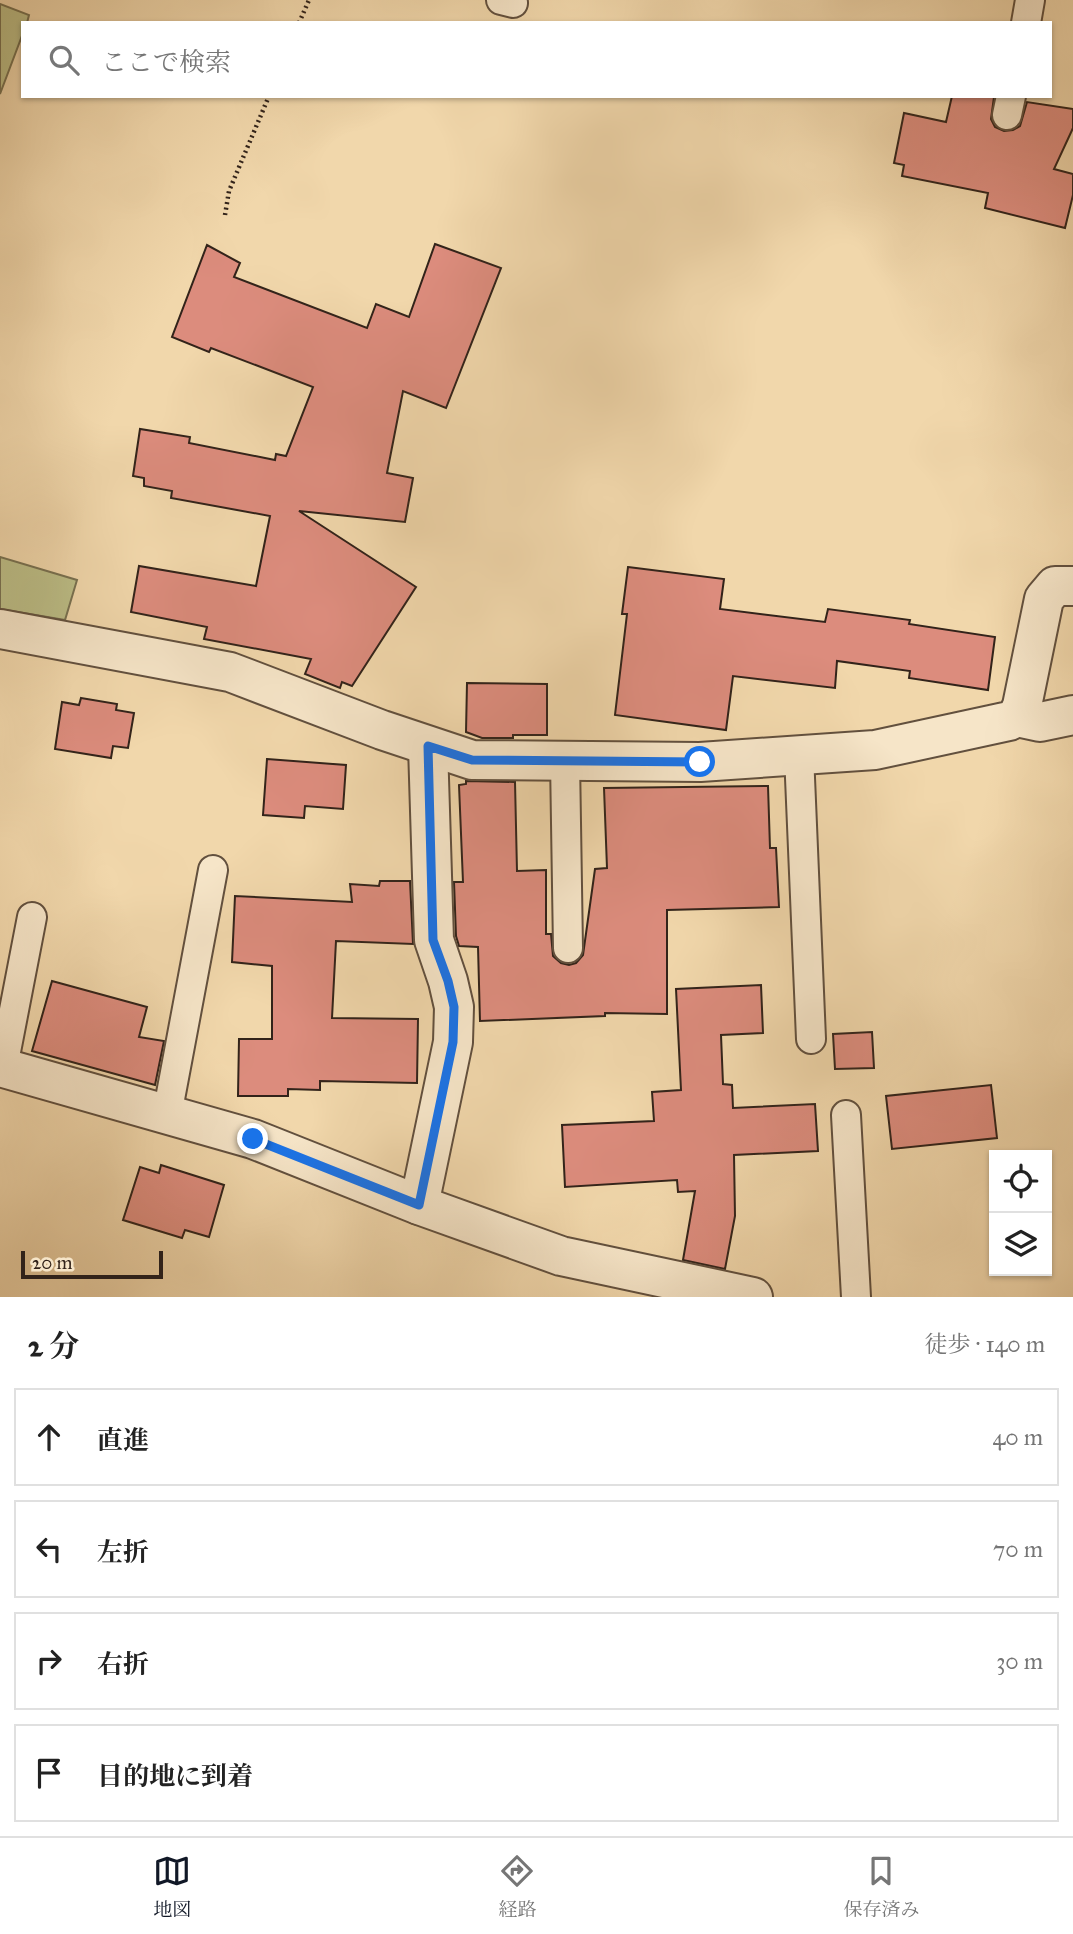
<!DOCTYPE html>
<html lang="ja">
<head>
<meta charset="utf-8">
<style>
	:root { --surface:#fff; --page:#f6f6f6; --text:#222; --muted:#767676; --line:#e0e0e0; --accent:#111827 }
	body { margin:0; font-family:"IM FELL Great Primer","Noto Serif JP",serif; background:var(--page); color:var(--text) }
	.controls { position:absolute; right:21px; bottom:21px; display:grid; overflow:hidden; border-radius:0px; box-shadow:0 2px 5px #0004 }
	.controls button { width:63px; height:63px; display:grid; place-items:center; padding:0; border:0; border-bottom:2px solid var(--line); background:var(--surface); color:var(--text); font:35px sans-serif }
	.scale { position:absolute; left:21px; bottom:18px; width:142px; box-sizing:border-box; padding-left:7px; border:4px solid #32231a; border-top:0; font-size:19px; line-height:24px; white-space:nowrap; color:#32231a; -webkit-text-stroke:5px #f6e5c8; paint-order:stroke }
	.stop { position:absolute; width:21px; height:21px; margin:-16px; border:5px solid #1a73e8; border-radius:50%; background:#fff }
	.stop.end { background:#1a73e8; border-color:#fff; box-shadow:0 2px 7px #0008 }
	.list { margin:0; padding:0; list-style:none }
	h2 { display:flex; justify-content:space-between; align-items:center; height:91px; margin:0; padding:0 28px; font-size:30px }
	h2 small { font-size:23px; font-weight:400; color:var(--muted) }
	.list li { display:grid; grid-template-columns:46px 1fr auto; gap:21px; align-items:center; box-sizing:border-box; height:98px; margin:0 14px 14px; padding:0 14px; border:2px solid var(--line); border-radius:0px }
	.list b { display:block; font-size:26px; white-space:nowrap }
	.list em { font-size:23px; font-style:normal; color:var(--muted) }
	.icon { flex:none; width:38px; height:38px; fill:none; stroke:currentColor; stroke-width:2; stroke-linecap:round; stroke-linejoin:round }
	.map { position:relative; flex:none; width:1073px; height:1297px; overflow:hidden }
	.search { position:absolute; background:var(--surface); box-shadow:0 2px 5px #0004; left:21px; right:21px; top:21px; height:77px; display:flex; align-items:center; gap:18px; box-sizing:border-box; padding:0 24px; border-radius:0px; color:var(--muted); font-size:26px }
	.sheet { height:539px; background:var(--surface) }
	nav { display:flex; justify-content:space-around; align-items:center; box-sizing:border-box; height:98px; border-top:2px solid var(--line); background:var(--surface); font-size:19px; color:var(--muted) }
	nav a { display:grid; justify-items:center; gap:4px }
	nav .on { color:var(--accent) }
	.map>svg:first-child { display:block }
	.green { fill:#bcbe87; stroke:#777050; stroke-width:2 }
	.building { fill:#dc8c7d; stroke:#32231a; stroke-width:2 }
	.lines { fill:none; stroke-linecap:round; stroke-linejoin:round }
	.service-casing { stroke:#62503e; stroke-width:32 }
	.minor-casing { stroke:#62503e; stroke-width:42 }
	.path { stroke:#32231a; stroke-width:4.5; stroke-dasharray:2 3.5; stroke-linecap:butt }
	.service { stroke:#f6e5c8; stroke-width:28 }
	.minor { stroke:#f6e5c8; stroke-width:38 }
	.route { stroke:#1a73e8; stroke-width:9 }
</style>
</head>
<body>
<div class="map">
<svg width="1073" height="1297" viewBox="0 0 1073 1297">
	<rect width="100%" height="100%" fill="#f1d7ab"/>
	<filter id="stains"><feTurbulence type="fractalNoise" baseFrequency=".00286" numOctaves="4"/><feColorMatrix values="0 0 0 0 .2 0 0 0 0 .09 0 0 0 0 .02 0 0 0 .5 -.17"/></filter>
	<radialGradient id="worn" r=".72"><stop offset=".6" stop-color="#630" stop-opacity="0"/><stop offset="1" stop-color="#630" stop-opacity=".3"/></radialGradient>
	<g class="green">
		<polygon points="0,4 29,15 27,23 23,23 23,33 0,94"/>
		<polygon points="0,557 77,580 65,620 0,609"/>
	</g>
	<g class="building">
		<polygon points="952,96 994,97 991,119 995,127 1004,131 1013,130 1020,126 1027,102 1073,109 1073,128 1054,169 1073,174 1073,195 1065,228 985,208 988,193 902,176 904,165 894,163 904,113 946,122"/>
		<polygon points="435,244 501,268 446,408 403,391 387,473 413,478 405,522 299,511 416,587 352,686 342,682 340,688 305,674 311,659 204,639 207,627 131,612 139,566 256,586 270,516 171,498 172,491 144,486 144,478 133,476 140,429 190,437 189,443 275,460 276,454 286,456 313,387 211,348 209,352 172,337 207,245 240,263 234,277 367,328 376,304 409,317"/>
		<polygon points="628,567 724,579 720,609 825,622 828,609 910,620 909,624 995,637 988,690 909,678 910,671 837,661 835,688 733,676 726,730 615,715 627,614 622,614"/>
		<polygon points="467,683 547,684 547,735 513,735 513,738 482,738 466,732"/>
		<polygon points="81,698 117,704 116,710 134,713 128,748 113,746 111,758 55,749 62,702 79,705"/>
		<polygon points="267,759 346,765 343,809 305,806 304,818 263,815"/>
		<polygon points="466,781 515,782 517,871 546,870 546,934 551,934 553,956 561,963 569,965 576,963 583,955 595,869 607,868 604,788 768,786 770,848 776,848 779,907 667,910 667,1014 605,1013 605,1016 480,1021 478,947 459,946 456,936 454,882 463,882 459,785 466,784"/>
		<polygon points="380,881 410,881 413,944 336,941 332,1018 418,1019 417,1083 320,1081 320,1090 288,1089 288,1096 238,1096 239,1039 272,1039 272,966 232,962 235,896 352,902 350,884 379,886"/>
		<polygon points="52,981 147,1007 139,1037 164,1041 155,1085 32,1051"/>
		<polygon points="761,985 763,1033 721,1035 723,1084 732,1085 733,1108 815,1104 818,1151 734,1155 735,1216 725,1269 683,1260 695,1191 678,1192 677,1180 565,1187 562,1125 654,1121 652,1092 681,1090 676,989"/>
		<polygon points="872,1032 874,1068 835,1069 833,1034"/>
		<polygon points="991,1085 997,1138 892,1149 886,1096"/>
		<polygon points="161,1165 224,1185 209,1237 185,1230 182,1238 123,1220 140,1167 159,1173"/>
	</g>
	<g class="lines">
		<g class="service-casing">
			<g id="service">
				<polyline points="501,0 513,3"/>
				<polyline points="1026,23 1030,0"/>
				<polyline points="1007,115 1011,96"/>
				<polyline points="799,754 811,1039"/>
				<polyline points="565,760 568,948"/>
				<polyline points="3,1067 32,917"/>
				<polyline points="167,1115 213,870"/>
				<polyline points="846,1115 856,1297"/>
			</g>
		</g>
		<g class="minor-casing">
			<g id="minor">
				<polyline points="0,629 230,672 382,730 472,760 700,762 875,750 1009,721 1017,717 1022,706 1044,599 1055,586 1073,586"/>
				<polyline points="1017,717 1040,722 1073,715"/>
				<polyline points="0,1067 253,1139 419,1205 561,1256 753,1297"/>
				<polyline points="419,1205 453,1042 454,1007 448,981 434,940 428,746"/>
			</g>
		</g>
		<g class="path">
			<polyline points="299,23 309,0"/>
			<polyline points="225,215 229,191 269,96"/>
		</g>
		<use href="#service" class="service"/>
		<use href="#minor" class="minor"/>
	</g>
	<g class="lines">
		<polyline class="route" points="253,1139 419,1205 453,1042 454,1007 448,981 433,940 428,746 472,760 700,762"/>
	</g>
	<rect width="100%" height="100%" filter="url(#stains)"/>
	<rect width="100%" height="100%" fill="url(#worn)"/>
</svg>
<div class="controls">
<button><svg class="icon" aria-label="locate" viewBox="0 0 24 24"><circle cx="12" cy="12" r="6"/><path d="M12 2v4M12 18v4M2 12h4M18 12h4"/></svg></button>
<button><svg class="icon" aria-label="layers" viewBox="0 0 24 24"><path d="M12 4l9 5-9 5-9-5zM3 14l9 5 9-5"/></svg></button>
</div>
<div class="scale">20 m</div>
<div class="stop" style="left:700px;top:762px"></div>
<div class="stop end" style="left:253px;top:1139px"></div>
<div class="search"><svg class="icon" aria-label="search" viewBox="0 0 24 24"><circle cx="10" cy="10" r="6"/><path d="M15 15l6 6"/></svg>ここで検索</div>
</div>
<section class="sheet">
<h2>2 分<small>徒歩 · 140 m</small></h2>
<ul class="list">
<li><svg class="icon" aria-label="ahead" viewBox="0 0 24 24"><path d="M12 20V5M6 11l6-6 6 6"/></svg><div><b>直進</b></div><em>40 m</em></li>
<li><svg class="icon" aria-label="left" viewBox="0 0 24 24"><path d="M17 20v-9H6M10 6l-5 5 5 5"/></svg><div><b>左折</b></div><em>70 m</em></li>
<li><svg class="icon" aria-label="right" viewBox="0 0 24 24"><path d="M7 20v-9h11M14 6l5 5-5 5"/></svg><div><b>右折</b></div><em>30 m</em></li>
<li><svg class="icon" aria-label="arrive" viewBox="0 0 24 24"><path d="M6 21V4h12l-3 4 3 4H6"/></svg><div><b>目的地に到着</b></div></li>
</ul>
</section>
<nav>
<a class="on"><svg class="icon" aria-label="map" viewBox="0 0 24 24"><path d="M3 6l6-2 6 2 6-2v14l-6 2-6-2-6 2zM9 4v14M15 6v14"/></svg>地図</a>
<a><svg class="icon" aria-label="directions" viewBox="0 0 24 24"><path d="M12 3l9 9-9 9-9-9zM9 14v-3h6M13 9l2 2-2 2"/></svg>経路</a>
<a><svg class="icon" aria-label="saved" viewBox="0 0 24 24"><path d="M7 4h10v16l-5-4-5 4z"/></svg>保存済み</a>
</nav>
</body>
</html>
